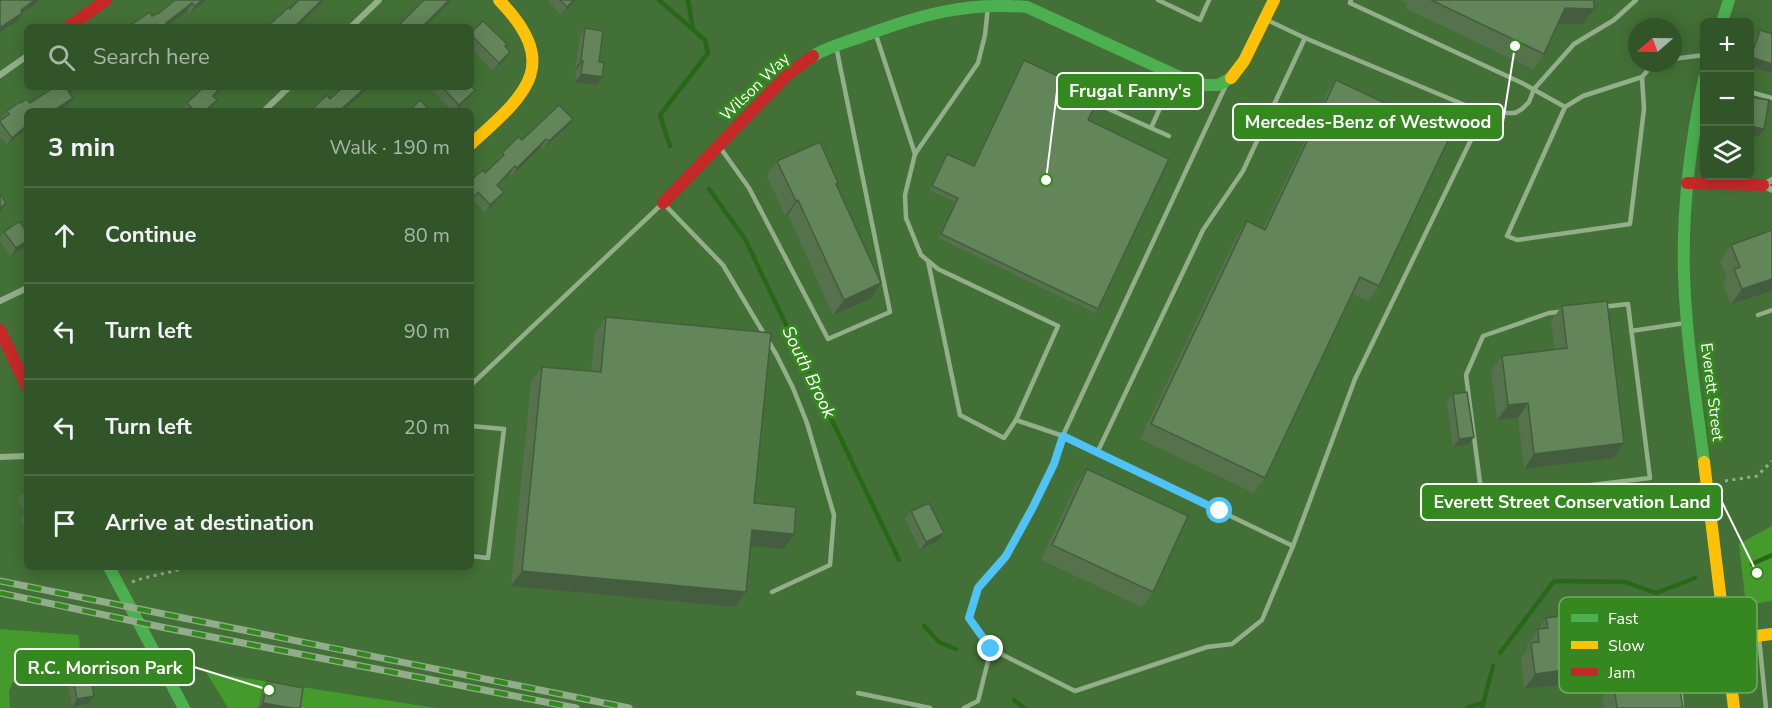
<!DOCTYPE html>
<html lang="en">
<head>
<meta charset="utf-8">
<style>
	:root { --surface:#325429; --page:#3a5a31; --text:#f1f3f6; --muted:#a8b7a8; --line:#4d6a46 }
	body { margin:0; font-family:"Nunito Sans",sans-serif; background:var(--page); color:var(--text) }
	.controls { position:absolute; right:18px; top:18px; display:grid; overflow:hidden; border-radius:9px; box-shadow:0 3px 15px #0003 }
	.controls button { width:54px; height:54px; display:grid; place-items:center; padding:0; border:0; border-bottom:2px solid var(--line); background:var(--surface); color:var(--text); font:30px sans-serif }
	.compass { position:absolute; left:1628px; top:18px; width:54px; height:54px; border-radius:50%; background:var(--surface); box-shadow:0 3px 15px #0003; rotate:250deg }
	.stop { position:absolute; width:18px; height:18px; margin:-14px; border:4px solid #4fc3f7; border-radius:50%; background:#fff }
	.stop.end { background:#4fc3f7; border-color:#fff; box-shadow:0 2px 6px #0008 }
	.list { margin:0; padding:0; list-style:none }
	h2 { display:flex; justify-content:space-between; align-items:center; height:78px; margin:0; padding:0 24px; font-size:26px }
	h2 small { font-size:20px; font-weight:400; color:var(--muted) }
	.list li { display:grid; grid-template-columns:39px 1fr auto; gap:18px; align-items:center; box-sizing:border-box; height:96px; padding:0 24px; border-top:2px solid var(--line) }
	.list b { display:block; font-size:22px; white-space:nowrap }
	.list em { font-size:20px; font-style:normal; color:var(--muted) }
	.icon { flex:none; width:33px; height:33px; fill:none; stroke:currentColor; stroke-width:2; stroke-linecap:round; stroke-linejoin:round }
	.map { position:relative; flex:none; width:1772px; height:708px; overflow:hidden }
	.search { position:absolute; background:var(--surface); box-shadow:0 3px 15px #0003; left:24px; top:24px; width:450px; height:66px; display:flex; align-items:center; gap:15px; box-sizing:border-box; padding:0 21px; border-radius:9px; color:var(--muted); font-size:22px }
	.panel { position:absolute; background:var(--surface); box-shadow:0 3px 15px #0003; left:24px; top:108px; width:450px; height:462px; border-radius:9px }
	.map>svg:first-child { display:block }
	.green { fill:#449a2a }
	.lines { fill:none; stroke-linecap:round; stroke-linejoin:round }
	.stream { stroke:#296718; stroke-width:4.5 }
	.path { stroke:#92af8a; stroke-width:3; stroke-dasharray:3 4.5; stroke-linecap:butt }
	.lane { stroke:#92af8a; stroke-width:4.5 }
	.street { stroke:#92af8a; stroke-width:6 }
	.fast { stroke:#4caf50; stroke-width:12 }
	.slow { stroke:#ffc107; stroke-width:12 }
	.jam { stroke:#c62828; stroke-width:12 }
	.rail-casing { stroke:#92ad8b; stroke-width:7 }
	.rail { stroke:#35881f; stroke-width:4.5; stroke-dasharray:14; stroke-linecap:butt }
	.wall { fill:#55724d }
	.shaded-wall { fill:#455d3f }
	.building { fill:#63855a; stroke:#455d3f; stroke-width:1.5 }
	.route { stroke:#4fc3f7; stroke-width:8 }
	.labels { text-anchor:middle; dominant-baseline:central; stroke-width:6; stroke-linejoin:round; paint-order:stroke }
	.street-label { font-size:16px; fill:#fff; stroke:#35881f }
	.water-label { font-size:18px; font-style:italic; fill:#fff; stroke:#35881f }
	.key { fill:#35881f; stroke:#72ac62; stroke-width:1.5 }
	.key-label { font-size:16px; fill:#fff }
	.leader { fill:none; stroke:#fff; stroke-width:2 }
	.callout-dot { fill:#fff; stroke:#35881f; stroke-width:2 }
	.callout { fill:#35881f; stroke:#fff; stroke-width:2 }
	.callout-label { font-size:18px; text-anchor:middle; font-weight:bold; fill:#fff }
</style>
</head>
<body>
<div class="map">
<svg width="1772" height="708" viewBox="0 0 1772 708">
	<rect width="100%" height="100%" fill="#437037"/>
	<g class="green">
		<polygon points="1772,526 1772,601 1746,605 1739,544"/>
		<path d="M0,629L78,635C81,645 81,649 73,656L13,682L9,691L10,708H0Z"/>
		<polygon points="206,672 436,708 228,708"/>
	</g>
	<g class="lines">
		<g class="stream">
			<polyline points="659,0 705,40 708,53 660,115 670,146"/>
			<polyline points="688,0 693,29"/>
			<polyline points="709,189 745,239 899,560"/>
			<polyline points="1752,564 1772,555"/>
			<polyline points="924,626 939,642 956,649"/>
			<polyline points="1500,653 1554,581 1625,582 1656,593 1695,578"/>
			<polyline points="1014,700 1024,708"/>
			<polyline points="1467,708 1483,703"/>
			<polyline points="1482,708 1493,666"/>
		</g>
		<g class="path">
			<polyline points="1725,481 1757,476 1772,461"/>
			<path d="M132,582C150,575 168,574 186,567"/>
		</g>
		<g class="lane">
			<polyline points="1158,0 1200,20 1209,0"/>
			<polyline points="1351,0 1350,3 1522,83 1565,107 1507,236 1517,240 1630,224 1644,109 1642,77 1654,63"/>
			<polyline points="988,7 985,35 978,63 915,154 905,195 906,218 921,255 938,269 1058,326 1016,420 1063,436 1293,546 1355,379 1484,113 1305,38 1265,19"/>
			<polyline points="875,32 915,154"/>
			<polyline points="1673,59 1704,55"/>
			<polyline points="1226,85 1065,431 1054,464 1033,507 1006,556 979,588 969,618 991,649 1075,691 1207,647 1232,644 1262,620 1293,546"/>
			<polyline points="1750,92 1772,98"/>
			<polyline points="1102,106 1151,128 1174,77"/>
			<polyline points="1565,107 1583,96 1642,77"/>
			<polyline points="1484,113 1515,113 1522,109 1529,102 1534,89 1574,44 1614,20 1636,0"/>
			<polyline points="1151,128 1169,136"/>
			<polyline points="719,146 749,188 828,339 890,312 836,46"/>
			<polyline points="928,261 960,415 1004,438 1016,420"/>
			<polygon points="1628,304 1650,478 1482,498 1466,375 1483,336 1549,313"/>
			<polyline points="1758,315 1772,310"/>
			<polyline points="1631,331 1685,323"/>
			<polyline points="471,385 663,203 723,265 776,354 793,388 807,423 834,515 830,565 772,592"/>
			<polyline points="471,426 504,429 488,558 471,556"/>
			<polyline points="1097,453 1203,230 1243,171 1305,38"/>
			<polyline points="1674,622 1682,708"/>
			<polyline points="1759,637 1766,708"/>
			<polyline points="858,693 930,708"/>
			<polyline points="964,708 978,701 991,649"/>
		</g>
		<g class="street">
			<polyline points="351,27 379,0"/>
			<polyline points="0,75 27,56"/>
			<polyline points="264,111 289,87"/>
			<polyline points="1772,180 1763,185 1772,190"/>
			<polyline points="0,301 27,288"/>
			<polyline points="0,457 27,456"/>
		</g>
		<g class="fast">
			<polyline points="1722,22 1729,0"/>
			<path d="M813,56C830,46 850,41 869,34C923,14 968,2 1027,7L1197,85H1218L1231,78"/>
			<path d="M1704,462C1696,400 1686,337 1684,275C1682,209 1690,144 1704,79"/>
			<polyline points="109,567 184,708"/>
		</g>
		<g class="slow">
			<polyline points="1231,78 1244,61 1274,0"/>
			<path d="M471,144C525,95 563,66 499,0"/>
			<polyline points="1704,462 1734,708"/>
			<polyline points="1726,640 1772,634"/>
		</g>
		<g class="jam">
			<polyline points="68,27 106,0"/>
			<polyline points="1687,183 1763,185"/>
			<polyline points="663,203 787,75 813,56"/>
			<polyline points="0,330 27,387"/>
		</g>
		<g class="rail-casing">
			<g id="rail">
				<polyline points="0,581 629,708"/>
				<polyline points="0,593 166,628 576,708"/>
			</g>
		</g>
		<use href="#rail" class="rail"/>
	</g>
	<g class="wall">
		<polygon points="174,0 207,0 189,14 187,11 166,27 128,27 159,13"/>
		<polygon points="547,0 576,0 561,15"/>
		<polygon points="1399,0 1594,0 1594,9 1583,24 1558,24 1544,54 1533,69 1405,8 1407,4"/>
		<polygon points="585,28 599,62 602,77 597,85 575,82 577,69 575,69 580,36"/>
		<polygon points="1760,30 1771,73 1749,66 1749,52 1754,38"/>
		<polygon points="471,33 505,47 510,52 505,60 493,71 471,49"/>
		<polygon points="1024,60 1088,120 1098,309 1095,313 938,238 955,202 929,190 944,158 947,154 973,166 1021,64"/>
		<polygon points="1336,80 1379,286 1368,301 1352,294 1265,478 1254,493 1140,439 1236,237 1247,221 1263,229 1326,95"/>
		<polygon points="47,87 76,87 70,94 67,106 27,111 27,136 23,132 7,145 0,137 0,121 7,111 21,103 30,103 46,93 45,91"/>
		<polygon points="193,87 224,87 214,97 211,108 208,111 182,111 187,103 198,93"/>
		<polygon points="429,87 471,87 475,90 469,98 455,111 452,111"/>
		<polygon points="567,127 543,149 541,147 512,176 509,174 498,186 498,200 485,213 473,200 485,173 497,161 502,153 522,140"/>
		<polygon points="777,161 838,183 836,186 870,299 833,315 788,215 785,216 767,176"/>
		<polygon points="1772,230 1772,291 1731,304 1723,284 1727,278 1720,261 1731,245"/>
		<polygon points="4,232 26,246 11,256 0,241 0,238"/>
		<polygon points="1562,306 1624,443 1614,458 1524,469 1518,418 1497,420 1491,371 1502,356 1555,350 1551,321"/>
		<polygon points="606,317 754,503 783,549 750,546 746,592 735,607 511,586 531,382 542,367 591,372 595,333"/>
		<polygon points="1453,394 1474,437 1468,445 1453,447 1447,402"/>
		<polygon points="1087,469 1153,592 1142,607 1041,560 1076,484"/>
		<polygon points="27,491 27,532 25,532 20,520 24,514 18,500 24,492"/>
		<polygon points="911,511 938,541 920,550 905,519"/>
		<polygon points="1607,601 1631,602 1664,621 1673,691 1683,708 1604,708 1601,680 1524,689 1521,658 1527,649 1527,645 1546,618 1600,611"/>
		<polygon points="62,658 83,675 94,696 88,704 72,707 67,685 61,687 57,666"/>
		<polygon points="267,681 300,708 258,708 262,689"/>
	</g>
	<g class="shaded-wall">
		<polygon points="35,0 40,0 18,16 22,13 17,21 0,32 0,29 1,27 21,10"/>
		<polygon points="202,0 207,0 189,14 195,6"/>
		<polygon points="322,0 325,0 297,27 294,27"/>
		<polygon points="449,0 452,0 424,27 422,27"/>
		<polygon points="574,0 576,0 561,15 567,7"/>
		<polygon points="192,3 187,11 166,27 164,27 166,23"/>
		<polygon points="1565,8 1594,9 1583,24 1555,24"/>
		<polygon points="510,52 505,60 493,71 499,63"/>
		<polygon points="1751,57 1772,64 1772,71 1771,73 1749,66 1749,59"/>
		<polygon points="581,61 583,61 577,69 575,69"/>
		<polygon points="581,74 602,77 597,85 575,82"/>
		<polygon points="74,87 76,87 72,93 62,99 68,91"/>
		<polygon points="221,87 224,87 207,104 213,96"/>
		<polygon points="366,87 367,87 364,92 342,111 339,111"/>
		<polygon points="475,90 469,98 455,111 459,105"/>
		<polygon points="73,98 67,106 59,111 53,111"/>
		<polygon points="217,100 208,111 205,111"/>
		<polygon points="573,119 567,127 543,149 549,141"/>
		<polygon points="27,125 23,132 7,145 12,138"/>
		<polygon points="1749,126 1764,129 1758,137 1749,135"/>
		<polygon points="546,139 541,147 512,176 517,168"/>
		<polygon points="515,166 509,174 491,192 497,185"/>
		<polygon points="504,192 498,200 485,213 490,205"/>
		<polygon points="798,200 788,215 785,216 796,201"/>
		<polygon points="6,203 1,211 0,212 0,208"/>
		<polygon points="27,241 27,244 26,246 11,256 16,248"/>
		<polygon points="1772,279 1772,291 1731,304 1742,289"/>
		<polygon points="881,283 870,299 833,315 844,300"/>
		<polygon points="1528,403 1518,418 1497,420 1508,405"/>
		<polygon points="1474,437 1468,445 1453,447 1459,439"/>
		<polygon points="1624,443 1614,458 1524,469 1534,454"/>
		<polygon points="752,530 794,534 783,549 741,545"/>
		<polygon points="944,533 938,541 920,550 926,542"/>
		<polygon points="522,571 746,592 735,607 511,586"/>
		<polygon points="1670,613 1659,628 1663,614"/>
		<polygon points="1611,664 1601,680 1524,689 1535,674"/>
		<polygon points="73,677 67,685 61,687 66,679"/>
		<polygon points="94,696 88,704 72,707 77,699"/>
		<polygon points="263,703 292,708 259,708"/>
	</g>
	<g class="building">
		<polygon points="0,0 35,0 21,10 22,13 1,27 0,25"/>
		<polygon points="175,0 202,0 195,6 192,3 166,23 167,25 165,27 128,27 150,12 152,16 159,13"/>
		<polygon points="299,0 322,0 294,27 267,27 289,7 290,9"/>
		<polygon points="424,0 449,0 422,27 397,27"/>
		<polygon points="560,0 574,0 567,7"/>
		<polygon points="1431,0 1594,0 1594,9 1565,8 1544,54"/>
		<polygon points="483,21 507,44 505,46 510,52 499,63 471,35 471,33"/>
		<polygon points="585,28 603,31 599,62 604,63 602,77 581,74 583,61 581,61"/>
		<polygon points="1760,30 1772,34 1772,64 1751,57"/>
		<polygon points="1024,60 1100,96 1088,120 1169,159 1098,309 941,234 958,198 932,186 947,154 974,166"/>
		<polygon points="1336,80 1451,134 1379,286 1360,277 1265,478 1151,424 1247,221 1265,230"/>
		<polygon points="471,86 475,90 459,105 442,87 471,87"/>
		<polygon points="53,87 74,87 68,91 73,98 53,111 27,111 27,125 12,138 0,122 0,121 9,114 7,111 20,102 21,103 26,99 30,103 53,88"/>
		<polygon points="204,87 221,87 213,96 217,100 205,111 195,111 187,103"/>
		<polygon points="343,87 366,87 339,111 337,109 335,111 310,111 327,95 330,99"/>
		<polygon points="1749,97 1769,100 1764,129 1749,126"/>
		<polygon points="420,100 430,111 411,111 410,110"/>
		<polygon points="559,105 573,119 549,141 546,139 517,168 515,166 497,185 504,192 490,205 478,192 471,200 471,180 483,170 485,173 504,155 502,153 514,141 519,137 522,140"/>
		<polygon points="820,142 838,183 836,184 881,283 844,300 798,200 796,201 777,161"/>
		<polygon points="0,194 6,203 0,208"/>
		<polygon points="20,222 27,232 27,241 16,248 4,232 17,223"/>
		<polygon points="1772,230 1772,279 1742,289 1734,269 1740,267 1731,245"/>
		<polygon points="1607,301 1624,443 1534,454 1528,403 1508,405 1502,356 1567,348 1562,306"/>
		<polygon points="606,317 771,333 754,503 796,507 794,534 752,530 746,592 522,571 542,367 601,372"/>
		<polygon points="1467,392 1474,437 1459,439 1453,394"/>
		<polygon points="1087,469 1188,516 1153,592 1052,545"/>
		<polygon points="27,491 27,499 24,492"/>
		<polygon points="929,503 944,533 926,542 911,511"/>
		<polygon points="1630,598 1631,602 1668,598 1670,613 1663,614 1673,691 1680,690 1683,708 1617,708 1611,664 1535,674 1531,643 1539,642 1538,629 1548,628 1546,618 1608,610 1607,601"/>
		<polygon points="79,655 83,675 90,674 94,696 77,699 73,677 66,679 62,658"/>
		<polygon points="267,681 303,688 300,708 292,708 263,703"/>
	</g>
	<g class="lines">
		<polyline class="route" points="991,649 969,618 978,588 1006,556 1033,507 1054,464 1063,436 1220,511"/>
	</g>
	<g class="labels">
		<g class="street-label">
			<text transform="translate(755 87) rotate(-44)">Wilson Way</text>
			<text transform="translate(1712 392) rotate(83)">Everett Street</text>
		</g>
		<g class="water-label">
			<text transform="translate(809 372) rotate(64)">South Brook</text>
		</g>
	</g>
	<rect x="1559" y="597" width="198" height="96" rx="9" class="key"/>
	<rect x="1571" y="614" width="27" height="8" fill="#4caf50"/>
	<rect x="1571" y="641" width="27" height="8" fill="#ffc107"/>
	<rect x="1571" y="668" width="27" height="8" fill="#c62828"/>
	<g class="key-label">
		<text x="1608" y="624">Fast</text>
		<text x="1608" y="651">Slow</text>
		<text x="1608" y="678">Jam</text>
	</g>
	<path class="leader" d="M1046 180L1057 91M1515 46L1503 122M1757 573L1722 502M269 690L194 667"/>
	<g class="callout-dot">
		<circle cx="1046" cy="180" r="6"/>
		<circle cx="1515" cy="46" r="6"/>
		<circle cx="1757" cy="573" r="6"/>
		<circle cx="269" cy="690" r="6"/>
	</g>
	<g class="callout">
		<rect x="1057" y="73" width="146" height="36" rx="6"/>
		<rect x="1233" y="104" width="270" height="36" rx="6"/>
		<rect x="1421" y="484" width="301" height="36" rx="6"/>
		<rect x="15" y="649" width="179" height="36" rx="6"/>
	</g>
	<g class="callout-label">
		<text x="1130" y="97">Frugal Fanny's</text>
		<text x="1368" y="128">Mercedes-Benz of Westwood</text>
		<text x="1572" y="508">Everett Street Conservation Land</text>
		<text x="105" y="674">R.C. Morrison Park</text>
	</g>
</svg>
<div class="controls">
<button>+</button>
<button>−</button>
<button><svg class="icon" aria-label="layers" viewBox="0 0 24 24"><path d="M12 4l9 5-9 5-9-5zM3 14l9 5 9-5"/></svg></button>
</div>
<svg class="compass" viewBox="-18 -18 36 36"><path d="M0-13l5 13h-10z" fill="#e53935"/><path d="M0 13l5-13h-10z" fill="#a8b7a8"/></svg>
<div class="stop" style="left:1220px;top:511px"></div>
<div class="stop end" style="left:991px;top:649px"></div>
<div class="search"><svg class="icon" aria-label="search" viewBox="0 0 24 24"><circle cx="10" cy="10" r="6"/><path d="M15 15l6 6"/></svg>Search here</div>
<section class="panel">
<h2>3 min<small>Walk · 190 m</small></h2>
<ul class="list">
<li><svg class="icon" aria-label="ahead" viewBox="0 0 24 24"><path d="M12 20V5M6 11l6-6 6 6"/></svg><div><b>Continue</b></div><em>80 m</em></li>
<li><svg class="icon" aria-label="left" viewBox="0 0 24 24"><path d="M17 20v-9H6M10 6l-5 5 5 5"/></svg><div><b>Turn left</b></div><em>90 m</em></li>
<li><svg class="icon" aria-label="left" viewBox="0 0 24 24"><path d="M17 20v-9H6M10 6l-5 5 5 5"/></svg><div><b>Turn left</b></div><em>20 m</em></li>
<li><svg class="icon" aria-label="arrive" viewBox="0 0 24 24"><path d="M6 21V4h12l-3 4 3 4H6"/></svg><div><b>Arrive at destination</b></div></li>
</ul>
</section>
</div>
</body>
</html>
